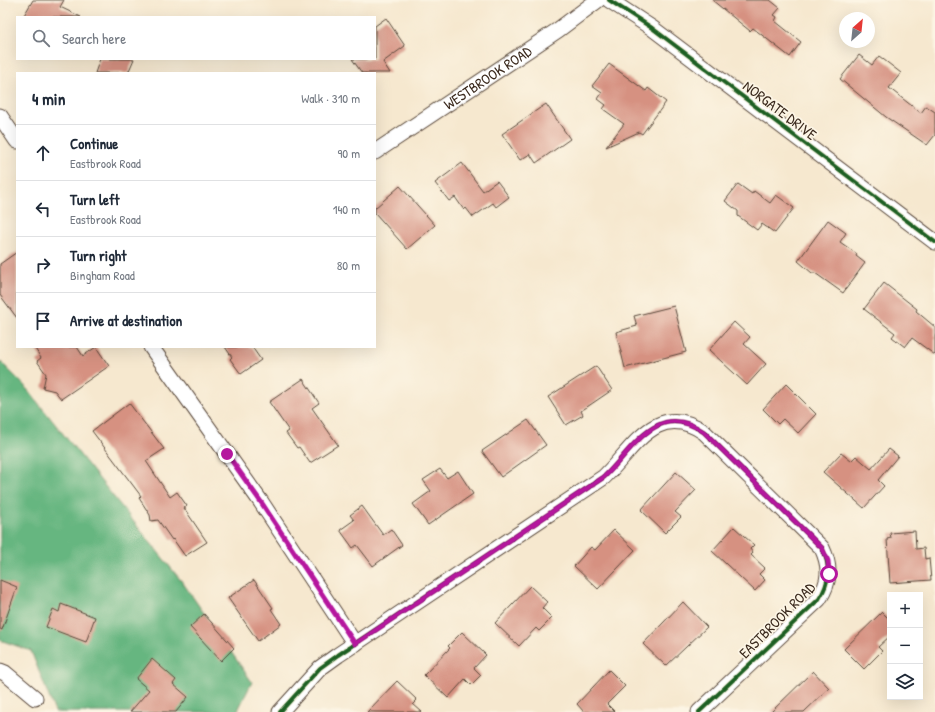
<!DOCTYPE html>
<html lang="en">
<head>
<meta charset="utf-8">
<style>
	:root { --surface:#fff; --page:#f2f2f3; --text:#1f2937; --muted:#747a83; --line:#e0e1e3 }
	body { margin:0; font-family:"Patrick Hand",sans-serif; background:var(--page); color:var(--text) }
	.controls { position:absolute; right:12px; bottom:12px; display:grid; overflow:hidden; border-radius:0px; box-shadow:0 4px 16px #0002 }
	.controls button { width:36px; height:36px; display:grid; place-items:center; padding:0; border:0; border-bottom:1px solid var(--line); background:var(--surface); color:var(--text); font:20px sans-serif }
	.compass { position:absolute; left:839px; top:12px; width:36px; height:36px; border-radius:50%; background:var(--surface); box-shadow:0 4px 16px #0002; rotate:27deg }
	.stop { position:absolute; width:12px; height:12px; margin:-9px; border:3px solid #b5179e; border-radius:50%; background:#fff }
	.stop.end { background:#b5179e; border-color:#fff; box-shadow:0 1px 4px #0008 }
	.list { margin:0; padding:0; list-style:none }
	h2 { display:flex; justify-content:space-between; align-items:center; height:52px; margin:0; padding:0 16px; font-size:17px }
	h2 small { font-size:13px; font-weight:400; color:var(--muted) }
	.list li { display:grid; grid-template-columns:26px 1fr auto; gap:12px; align-items:center; box-sizing:border-box; height:56px; padding:0 16px; border-top:1px solid var(--line) }
	.list b { display:block; font-size:15px; white-space:nowrap }
	.list p { margin:0; font-size:13px; white-space:nowrap; color:var(--muted) }
	.list em { font-size:13px; font-style:normal; color:var(--muted) }
	.icon { flex:none; width:22px; height:22px; fill:none; stroke:currentColor; stroke-width:2; stroke-linecap:round; stroke-linejoin:round }
	.map { position:relative; flex:none; width:935px; height:712px; overflow:hidden }
	.search { position:absolute; background:var(--surface); box-shadow:0 4px 16px #0002; left:16px; top:16px; width:360px; height:44px; display:flex; align-items:center; gap:10px; box-sizing:border-box; padding:0 14px; border-radius:0px; color:var(--muted); font-size:15px }
	.panel { position:absolute; background:var(--surface); box-shadow:0 4px 16px #0002; left:16px; top:72px; width:360px; height:276px; border-radius:0px }
	.map>svg:first-child { display:block }
	.forest { fill:#66b680; stroke:#50704f }
	.building { fill:#d69181 }
	.lines { fill:none; stroke-linecap:round; stroke-linejoin:round }
	.minor-casing { stroke:#574639; stroke-width:17 }
	.minor { stroke:#fff; stroke-width:15 }
	.cycleway-casing { stroke:#fcf5e5; stroke-width:6 }
	.cycleway { stroke:#1b5e20; stroke-width:4 }
	.route { stroke:#b5179e; stroke-width:5 }
	.labels { text-anchor:middle; dominant-baseline:central; stroke-width:3.5; stroke-linejoin:round; paint-order:stroke }
	.street-label { font-size:15px; fill:#3b2a1e; stroke:#fcf5e5 }
</style>
</head>
<body>
<div class="map">
<svg width="935" height="712" viewBox="0 0 935 712">
	<rect width="100%" height="100%" fill="#fcf5e5"/>
	<filter id="ink" filterUnits="userSpaceOnUse"><feTurbulence type="fractalNoise" baseFrequency=".025" numOctaves="2"/><feDisplacementMap in="SourceGraphic" scale="8" xChannelSelector="R" yChannelSelector="G"/><feConvolveMatrix kernelMatrix="1 2 1 2 8 2 1 2 1" color-interpolation-filters="sRGB"/></filter>
	<filter id="wash" filterUnits="userSpaceOnUse"><feTurbulence type="fractalNoise" baseFrequency=".012" numOctaves="4" result="noise"/><feDisplacementMap in="SourceGraphic" scale="16" xChannelSelector="R" yChannelSelector="G"/><feGaussianBlur stdDeviation="0.9" result="paint"/><feColorMatrix in="noise" values="0 0 0 0 0 0 0 0 0 0 0 0 0 0 0 0 0 1.4 0 .05"/><feComposite in="paint" operator="in"/></filter>
	<g filter="url(#wash)">
		<rect width="100%" height="100%" fill="#f6e8cf"/>
		<polygon class="forest" points="0,361 23,384 183,583 252,682 237,712 55,712 31,651 0,640"/>
		<g id="blocks">
			<g class="building">
				<polygon points="33,0 64,0 60,7 81,17 23,17"/>
				<polygon points="712,0 770,0 780,8 774,15 777,17 775,21 801,42 790,57 753,28 750,31"/>
				<polygon points="386,18 405,46 383,62 390,73 362,73 352,59 375,59 375,26"/>
				<polygon points="859,55 872,65 879,56 901,73 889,88 921,113 926,106 935,112 935,135 927,145 886,117 840,79"/>
				<polygon points="100,59 134,59 128,73 95,73"/>
				<polygon points="609,64 646,91 648,88 666,102 642,134 639,132 606,147 624,124 603,109 606,105 598,99 602,93 592,86"/>
				<polygon points="546,104 570,139 536,163 530,154 520,160 502,134"/>
				<polygon points="462,163 483,191 497,181 509,197 496,207 493,203 473,217 466,208 464,210 455,197 449,201 435,183"/>
				<polygon points="738,184 752,194 754,191 770,203 776,195 794,208 775,233 762,224 757,230 738,216 738,211 725,201"/>
				<polygon points="400,186 435,225 407,249 375,213 375,208"/>
				<polygon points="828,220 846,233 840,242 857,254 856,256 865,263 843,293 815,273 812,273 798,261"/>
				<polygon points="17,252 17,318 0,295 0,264"/>
				<polygon points="884,283 917,309 916,311 935,327 935,355 912,338 905,347 892,337 895,333 864,309"/>
				<polygon points="674,306 686,352 625,368 616,332 637,326 634,316"/>
				<polygon points="734,322 750,337 744,344 766,364 747,385 709,350"/>
				<polygon points="34,347 77,347 83,356 96,347 109,366 61,399 55,391 43,388 46,374 37,361 41,358"/>
				<polygon points="225,347 252,347 261,360 241,374 230,359 232,357"/>
				<polygon points="596,366 612,390 581,411 583,415 566,425 548,397"/>
				<polygon points="303,379 319,403 312,408 338,445 310,463 299,447 297,448 286,433 289,431 269,402"/>
				<polygon points="786,384 816,414 798,433 783,419 778,424 763,409"/>
				<polygon points="129,403 164,449 146,461 170,497 177,492 187,506 184,508 207,542 185,556 173,539 172,540 158,520 151,521 150,515 139,498 141,496 92,431"/>
				<polygon points="528,420 546,445 501,477 482,451"/>
				<polygon points="889,449 898,456 878,480 884,486 864,508 823,472 841,453 851,461 856,456 871,469"/>
				<polygon points="440,469 447,478 458,471 473,494 428,525 413,504 431,491 423,480"/>
				<polygon points="676,472 696,490 675,512 681,517 665,533 641,510"/>
				<polygon points="362,506 383,535 391,529 402,545 373,566 357,545 353,548 340,530 354,520 350,515"/>
				<polygon points="734,527 754,545 750,549 753,553 751,555 765,568 759,574 765,580 755,591 712,551"/>
				<polygon points="614,530 635,550 598,589 574,566 591,547 595,550"/>
				<polygon points="915,531 916,549 924,548 925,559 929,558 931,580 890,583 887,539 891,538 890,533"/>
				<polygon points="0,580 17,587 2,630 0,629"/>
				<polygon points="254,580 273,608 271,609 281,624 258,641 228,598"/>
				<polygon points="530,586 547,602 542,608 552,618 539,631 536,628 519,646 495,623"/>
				<polygon points="683,602 707,627 666,666 643,644"/>
				<polygon points="61,604 95,617 86,642 46,627 53,609 59,612"/>
				<polygon points="882,612 890,620 890,636 878,647 882,651 864,669 844,649"/>
				<polygon points="204,614 234,648 221,661 190,627"/>
				<polygon points="462,632 486,655 474,668 481,675 471,685 465,679 448,698 424,675 450,648 448,646"/>
				<polygon points="152,659 176,680 173,684 188,697 176,712 130,712 149,690 136,679"/>
				<polygon points="609,670 625,686 607,704 615,712 584,712 577,704"/>
				<polygon points="813,671 829,688 804,712 771,712"/>
				<polygon points="397,681 417,700 413,704 422,712 367,712"/>
			</g>
		</g>
	</g>
	<g filter="url(#ink)">
		<use href="#blocks" fill-opacity="0" stroke="#574639" stroke-width="1"/>
		<g class="lines">
			<g class="minor-casing">
				<g id="minor">
					<polyline points="609,0 652,28 935,242"/>
					<polyline points="0,116 17,141"/>
					<path id="s1" d="M375,152L558,30L598,0"/>
					<polyline points="151,347 261,502 355,644"/>
					<polyline points="0,671 5,673 35,698"/>
					<path d="M280,712L320,668L338,655L604,477C634,448 657,400 704,432L822,548C831,567 830,582 819,599L699,712"/>
				</g>
			</g>
			<use href="#minor" class="minor"/>
			<g class="cycleway-casing">
				<g id="cycleway">
					<polyline points="609,0 652,28 935,242"/>
					<path d="M280,712L320,668L338,655L604,477C634,448 657,400 704,432L822,548C831,567 830,582 819,599L699,712"/>
				</g>
			</g>
			<use href="#cycleway" class="cycleway"/>
		</g>
	</g>
	<g class="lines" filter="url(#ink)">
		<path class="route" d="M227,454L261,502L355,644L604,477C634,448 657,400 704,432L822,548L828,561L829,574"/>
	</g>
	<g class="labels">
		<g class="street-label">
			<text stroke="none"><textPath href="#s1" startOffset="135">WESTBROOK ROAD</textPath></text>
			<text transform="translate(780 110) rotate(37)">NORGATE DRIVE</text>
			<text transform="translate(777 620) rotate(-45)">EASTBROOK ROAD</text>
		</g>
	</g>
</svg>
<div class="controls">
<button>+</button>
<button>−</button>
<button><svg class="icon" aria-label="layers" viewBox="0 0 24 24"><path d="M12 4l9 5-9 5-9-5zM3 14l9 5 9-5"/></svg></button>
</div>
<svg class="compass" viewBox="-18 -18 36 36"><path d="M0-13l5 13h-10z" fill="#e53935"/><path d="M0 13l5-13h-10z" fill="#747a83"/></svg>
<div class="stop" style="left:829px;top:574px"></div>
<div class="stop end" style="left:227px;top:454px"></div>
<div class="search"><svg class="icon" aria-label="search" viewBox="0 0 24 24"><circle cx="10" cy="10" r="6"/><path d="M15 15l6 6"/></svg>Search here</div>
<section class="panel">
<h2>4 min<small>Walk · 310 m</small></h2>
<ul class="list">
<li><svg class="icon" aria-label="ahead" viewBox="0 0 24 24"><path d="M12 20V5M6 11l6-6 6 6"/></svg><div><b>Continue</b><p>Eastbrook Road</p></div><em>90 m</em></li>
<li><svg class="icon" aria-label="left" viewBox="0 0 24 24"><path d="M17 20v-9H6M10 6l-5 5 5 5"/></svg><div><b>Turn left</b><p>Eastbrook Road</p></div><em>140 m</em></li>
<li><svg class="icon" aria-label="right" viewBox="0 0 24 24"><path d="M7 20v-9h11M14 6l5 5-5 5"/></svg><div><b>Turn right</b><p>Bingham Road</p></div><em>80 m</em></li>
<li><svg class="icon" aria-label="arrive" viewBox="0 0 24 24"><path d="M6 21V4h12l-3 4 3 4H6"/></svg><div><b>Arrive at destination</b></div></li>
</ul>
</section>
</div>
</body>
</html>
